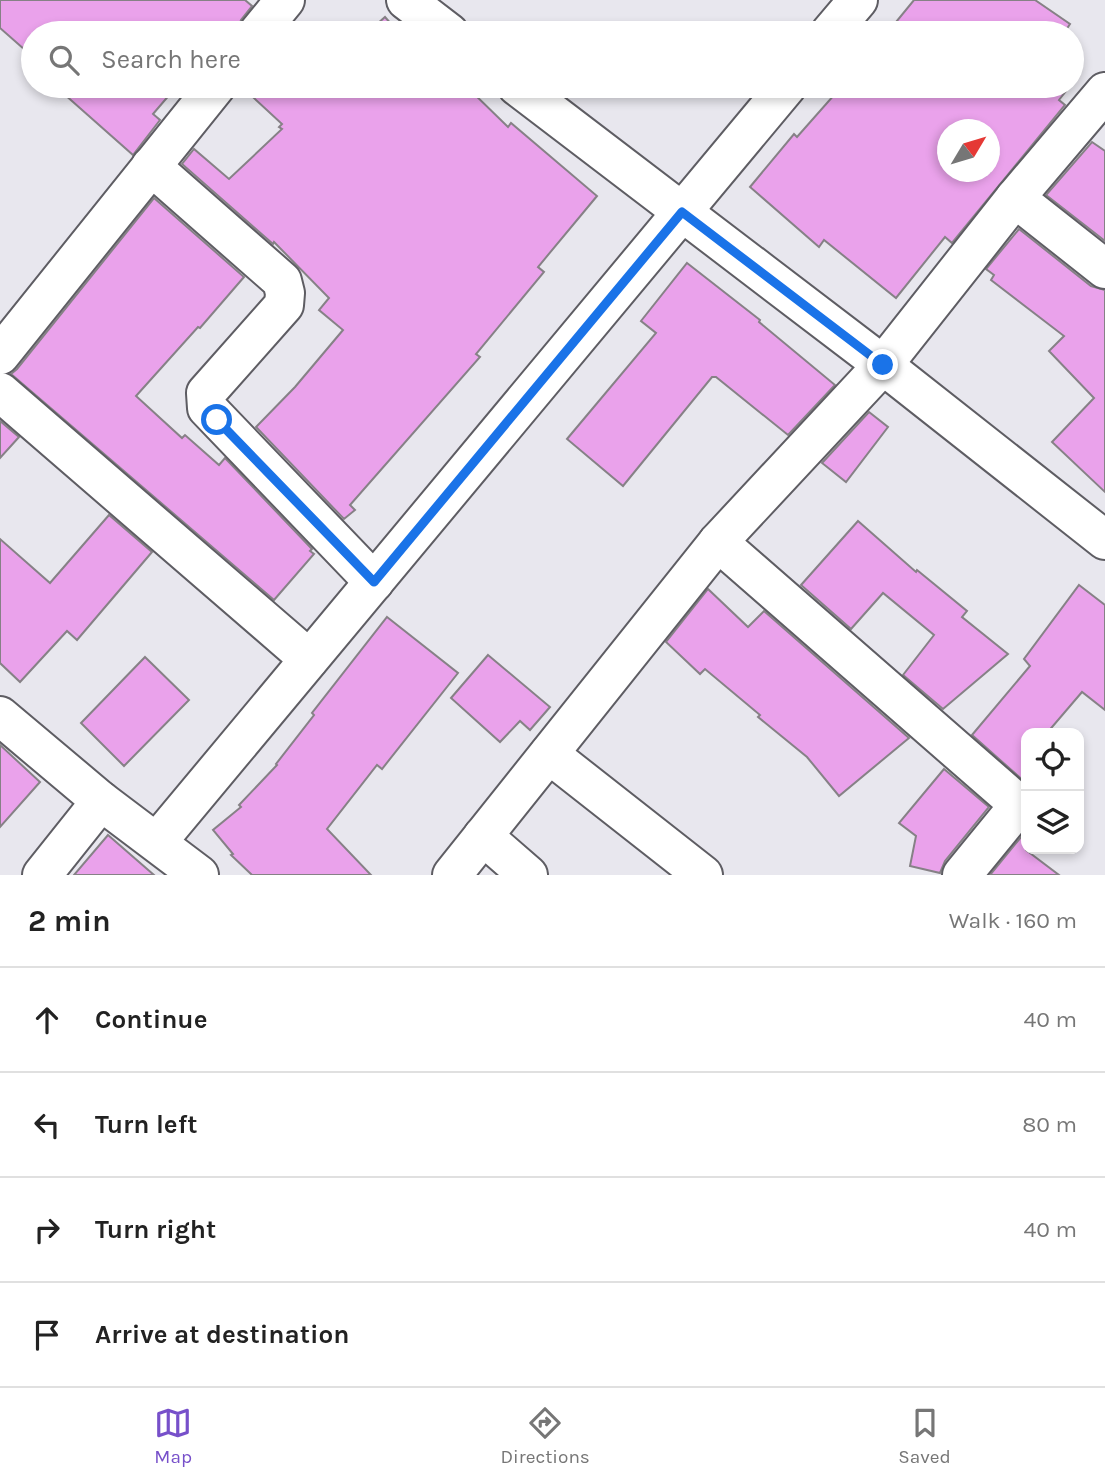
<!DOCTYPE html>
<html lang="en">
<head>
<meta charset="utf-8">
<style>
	:root { --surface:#fff; --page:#f6f6f6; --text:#222; --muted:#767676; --line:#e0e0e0; --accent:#7750ca }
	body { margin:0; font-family:Karla,sans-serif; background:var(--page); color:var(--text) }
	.controls { position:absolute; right:21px; bottom:21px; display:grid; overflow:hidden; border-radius:14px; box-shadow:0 4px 10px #0003 }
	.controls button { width:63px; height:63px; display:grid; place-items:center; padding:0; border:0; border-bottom:2px solid var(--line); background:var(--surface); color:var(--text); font:35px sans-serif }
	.compass { position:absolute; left:937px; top:119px; width:63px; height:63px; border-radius:50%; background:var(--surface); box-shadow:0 4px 10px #0003; rotate:52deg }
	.stop { position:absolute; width:21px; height:21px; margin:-16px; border:5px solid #1a73e8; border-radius:50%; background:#fff }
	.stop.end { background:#1a73e8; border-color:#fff; box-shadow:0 2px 7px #0008 }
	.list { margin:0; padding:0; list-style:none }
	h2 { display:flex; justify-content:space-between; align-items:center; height:91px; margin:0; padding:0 28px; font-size:30px }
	h2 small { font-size:23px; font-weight:400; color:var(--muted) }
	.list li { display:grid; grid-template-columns:46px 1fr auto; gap:21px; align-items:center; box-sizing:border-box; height:105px; padding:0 28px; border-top:2px solid var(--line) }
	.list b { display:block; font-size:26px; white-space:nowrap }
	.list em { font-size:23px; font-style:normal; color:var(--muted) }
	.icon { flex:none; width:38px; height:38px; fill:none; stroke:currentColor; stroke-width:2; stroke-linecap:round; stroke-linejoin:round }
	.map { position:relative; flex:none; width:1105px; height:875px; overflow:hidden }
	.search { position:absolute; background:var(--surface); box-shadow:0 4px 10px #0003; left:21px; right:21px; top:21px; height:77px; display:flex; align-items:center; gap:18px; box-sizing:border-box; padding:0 24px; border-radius:38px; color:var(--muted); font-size:26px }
	.sheet { height:511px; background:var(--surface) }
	nav { display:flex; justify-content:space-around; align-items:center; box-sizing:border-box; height:98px; border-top:2px solid var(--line); background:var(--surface); font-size:19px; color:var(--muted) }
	nav a { display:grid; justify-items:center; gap:4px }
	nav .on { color:var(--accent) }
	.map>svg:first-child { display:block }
	.building { fill:#eaa2eb; stroke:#868186; stroke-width:2; fill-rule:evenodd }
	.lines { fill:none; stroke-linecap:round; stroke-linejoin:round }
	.minor-casing { stroke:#5e5d63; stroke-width:42 }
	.minor { stroke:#fff; stroke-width:38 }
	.route { stroke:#1a73e8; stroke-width:9 }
</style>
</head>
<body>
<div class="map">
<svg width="1105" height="875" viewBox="0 0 1105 875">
	<rect width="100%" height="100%" fill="#e8e7ee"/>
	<g class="building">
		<polygon points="0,0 245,0 252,6 241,20 237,33 33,33 33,57 0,28"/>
		<polygon points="914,0 1035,0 1070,24 1064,33 887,33"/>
		<polygon points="385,17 399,33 367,33"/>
		<polygon points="55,86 177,86 153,114 160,120 133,155"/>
		<polygon points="241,86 466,86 508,127 511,123 597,196 538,267 544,272 476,354 480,357 350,505 355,510 344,519 256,427 295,387 343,330 319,310 329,298 274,242 273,244 182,164 194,149 229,179 282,129 279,127 282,124"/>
		<path d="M842,86H1070L1059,100L1065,105L952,243L945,237L896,298L824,240L819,247L750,187L794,134L797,137ZM948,130H990V172H948Z"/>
		<polygon points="1092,142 1105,151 1105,241 1046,195"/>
		<polygon points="154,198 244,277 200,328 198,327 136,396 182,438 185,435 219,465 225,458 312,549 310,551 314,554 274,600 11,374 17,369"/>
		<polygon points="1019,229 1091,286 1105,290 1105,492 1052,442 1094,398 1049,351 1064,336 991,280 994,275 986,269"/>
		<polygon points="687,263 760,320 759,322 835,385 788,435 716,377 712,377 623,486 567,439 656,333 641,321"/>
		<polygon points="869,412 888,427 846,482 822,463"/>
		<polygon points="0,421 19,437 0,458"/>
		<polygon points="109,515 152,552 77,640 67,631 20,682 0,663 0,539 50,583"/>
		<polygon points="858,521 916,572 917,570 967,611 962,617 1008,654 943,709 903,675 934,635 883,593 851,629 801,585"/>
		<polygon points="1079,585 1105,605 1105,710 1082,692 1047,733 1026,733 1026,783 972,735 1030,666 1024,659"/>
		<polygon points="708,589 748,627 764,611 909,738 839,796 807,757 758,717 760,715 705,669 700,674 666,642"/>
		<polygon points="387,617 458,673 382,769 377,765 327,829 371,875 252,875 231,855 233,854 213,830 241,807 239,805 277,765 276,764 314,715 312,713"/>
		<polygon points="488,655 550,707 530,730 520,721 500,742 451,698"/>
		<polygon points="145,657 189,700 124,766 81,723"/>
		<polygon points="0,745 40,782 0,827"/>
		<polygon points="944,769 989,807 945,861 940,873 910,866 916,836 899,823"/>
		<polygon points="1026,831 1026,850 1059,875 990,875"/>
		<polygon points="108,835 154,875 74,875"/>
	</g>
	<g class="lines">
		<g class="minor-casing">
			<g id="minor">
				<polyline points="406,0 449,33"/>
				<polyline points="258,33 285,0"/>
				<polyline points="830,33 858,0"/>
				<polyline points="517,86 883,365 1105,540"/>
				<polyline points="151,166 282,281 285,293 284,305 206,393 207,408 374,582"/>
				<polyline points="1015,198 1105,269"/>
				<polyline points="0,355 216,86"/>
				<polyline points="0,392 309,659"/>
				<polyline points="718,542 1008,795 1014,805 1011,815 962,875"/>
				<polyline points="0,716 101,801 199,875"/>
				<polyline points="549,754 703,875"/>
				<polyline points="483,836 528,875"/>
				<polyline points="157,842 787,86"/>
				<polyline points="42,875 101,801"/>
				<polyline points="452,875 718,542 883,365 1015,198 1105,92"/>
			</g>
		</g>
		<use href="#minor" class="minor"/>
	</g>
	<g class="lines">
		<polyline class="route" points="217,420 374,582 682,212 883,365"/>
	</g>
</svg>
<div class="controls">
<button><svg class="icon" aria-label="locate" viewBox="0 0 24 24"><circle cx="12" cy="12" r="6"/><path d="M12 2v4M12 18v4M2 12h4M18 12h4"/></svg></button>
<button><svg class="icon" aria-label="layers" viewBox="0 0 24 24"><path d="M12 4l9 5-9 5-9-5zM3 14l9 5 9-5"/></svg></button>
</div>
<svg class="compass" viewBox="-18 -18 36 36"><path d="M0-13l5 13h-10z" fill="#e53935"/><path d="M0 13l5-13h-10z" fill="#767676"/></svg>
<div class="stop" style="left:217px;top:420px"></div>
<div class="stop end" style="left:883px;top:365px"></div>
<div class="search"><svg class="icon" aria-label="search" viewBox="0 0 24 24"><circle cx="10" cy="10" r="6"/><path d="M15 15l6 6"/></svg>Search here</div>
</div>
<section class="sheet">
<h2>2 min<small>Walk · 160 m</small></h2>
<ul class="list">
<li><svg class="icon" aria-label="ahead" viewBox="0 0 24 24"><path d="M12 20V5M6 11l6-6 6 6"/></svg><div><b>Continue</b></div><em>40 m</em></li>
<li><svg class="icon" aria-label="left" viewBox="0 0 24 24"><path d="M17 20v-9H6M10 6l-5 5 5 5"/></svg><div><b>Turn left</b></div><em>80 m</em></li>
<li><svg class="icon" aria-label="right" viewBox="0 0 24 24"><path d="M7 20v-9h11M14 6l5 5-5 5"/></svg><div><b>Turn right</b></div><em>40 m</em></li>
<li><svg class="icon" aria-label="arrive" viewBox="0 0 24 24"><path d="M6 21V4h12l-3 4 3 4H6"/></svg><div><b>Arrive at destination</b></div></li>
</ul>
</section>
<nav>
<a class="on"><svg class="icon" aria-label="map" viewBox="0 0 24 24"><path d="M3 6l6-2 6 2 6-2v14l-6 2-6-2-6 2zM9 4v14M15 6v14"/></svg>Map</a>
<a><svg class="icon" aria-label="directions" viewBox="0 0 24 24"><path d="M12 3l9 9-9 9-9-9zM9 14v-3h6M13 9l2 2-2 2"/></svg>Directions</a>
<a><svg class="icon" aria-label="saved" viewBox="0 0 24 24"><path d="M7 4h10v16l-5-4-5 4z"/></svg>Saved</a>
</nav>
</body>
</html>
